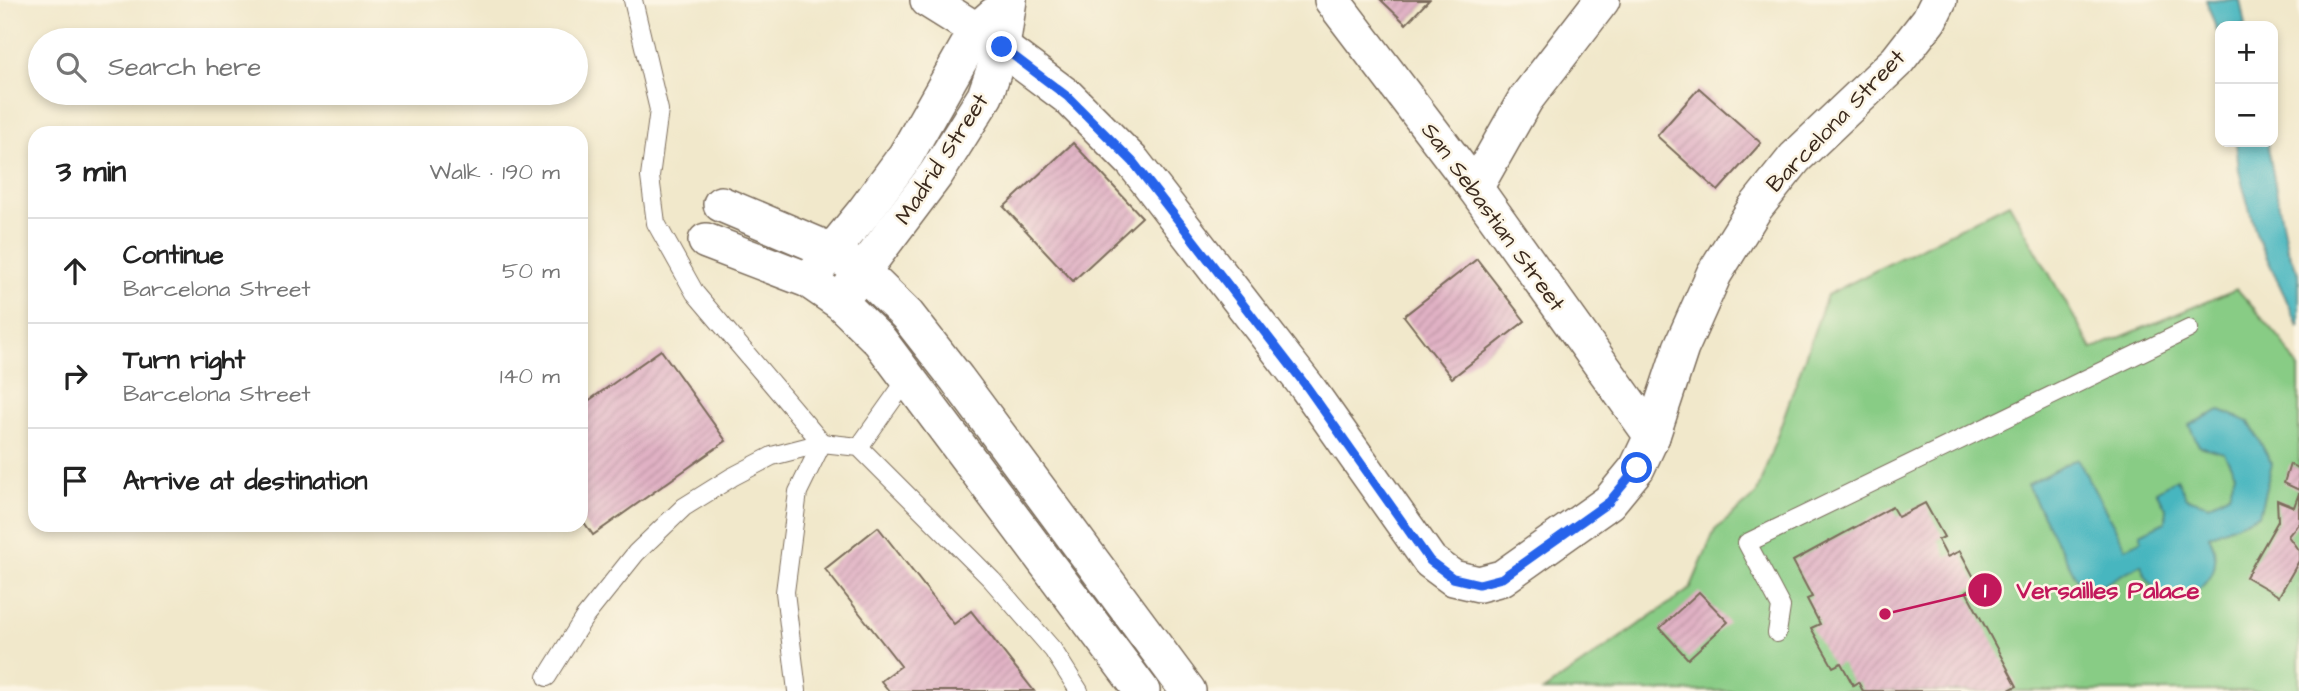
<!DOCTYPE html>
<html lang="en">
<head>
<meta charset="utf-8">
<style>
	:root { --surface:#fff; --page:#f6f6f6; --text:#222; --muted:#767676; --line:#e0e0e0 }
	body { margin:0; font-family:"Architects Daughter",sans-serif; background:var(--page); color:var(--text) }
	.controls { position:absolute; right:21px; top:21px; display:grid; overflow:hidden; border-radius:14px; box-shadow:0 4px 10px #0003 }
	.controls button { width:63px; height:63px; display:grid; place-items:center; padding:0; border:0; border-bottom:2px solid var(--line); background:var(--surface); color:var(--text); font:35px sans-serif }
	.stop { position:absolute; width:21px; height:21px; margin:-16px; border:5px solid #2563eb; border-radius:50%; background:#fff }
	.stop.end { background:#2563eb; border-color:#fff; box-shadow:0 2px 7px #0008 }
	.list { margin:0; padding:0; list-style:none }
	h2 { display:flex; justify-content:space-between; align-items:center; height:91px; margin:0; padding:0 28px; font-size:30px }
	h2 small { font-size:23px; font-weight:400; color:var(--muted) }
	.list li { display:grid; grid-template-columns:46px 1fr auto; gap:21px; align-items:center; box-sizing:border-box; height:105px; padding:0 28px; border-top:2px solid var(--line) }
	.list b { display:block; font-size:26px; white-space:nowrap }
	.list p { margin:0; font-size:23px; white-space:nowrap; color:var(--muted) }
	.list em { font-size:23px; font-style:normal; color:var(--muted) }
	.icon { flex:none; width:38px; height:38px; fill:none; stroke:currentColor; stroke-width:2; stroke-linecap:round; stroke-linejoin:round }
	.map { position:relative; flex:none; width:2299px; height:691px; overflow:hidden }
	.search { position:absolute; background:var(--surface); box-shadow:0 4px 10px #0003; left:28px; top:28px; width:560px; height:77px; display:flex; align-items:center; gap:18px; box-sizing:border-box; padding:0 24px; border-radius:38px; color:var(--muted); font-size:26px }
	.panel { position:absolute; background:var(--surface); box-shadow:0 4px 10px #0003; left:28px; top:126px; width:560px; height:406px; border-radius:21px }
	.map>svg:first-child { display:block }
	.park { fill:#88cc85; stroke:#627b52; stroke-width:2 }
	.water { fill:#47b6bf; stroke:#41706e; stroke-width:2 }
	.building { fill:url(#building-hatch) }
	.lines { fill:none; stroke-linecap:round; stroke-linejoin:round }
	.service-casing { stroke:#7b6c5b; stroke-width:20 }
	.minor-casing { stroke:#7b6c5b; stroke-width:38 }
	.service { stroke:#fff; stroke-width:18 }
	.minor { stroke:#fff; stroke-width:35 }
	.route { stroke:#2563eb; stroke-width:9 }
	.labels { text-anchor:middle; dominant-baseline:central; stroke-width:5; stroke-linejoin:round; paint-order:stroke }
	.street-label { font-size:23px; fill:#3b2a1e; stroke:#fcf5e5 }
	.leader { fill:none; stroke:#c2185b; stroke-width:2.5 }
	.callout-dot { fill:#c2185b; stroke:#fcf5e5; stroke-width:2.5 }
	.mark-label { font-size:21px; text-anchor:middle; font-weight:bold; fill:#fff }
	.callout-label { font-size:24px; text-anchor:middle; font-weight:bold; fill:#c2185b; stroke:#fcf5e5; stroke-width:5; stroke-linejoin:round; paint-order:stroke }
</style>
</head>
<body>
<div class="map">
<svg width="2299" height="691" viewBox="0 0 2299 691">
	<defs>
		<pattern id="building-hatch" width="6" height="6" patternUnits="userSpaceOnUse" patternTransform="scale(1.75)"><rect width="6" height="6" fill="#e0b1c4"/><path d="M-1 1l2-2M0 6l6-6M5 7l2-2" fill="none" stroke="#c198a8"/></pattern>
	</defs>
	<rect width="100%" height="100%" fill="#fcf5e5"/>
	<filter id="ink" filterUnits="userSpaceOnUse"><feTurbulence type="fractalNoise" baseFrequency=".0143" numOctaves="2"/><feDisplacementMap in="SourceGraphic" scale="14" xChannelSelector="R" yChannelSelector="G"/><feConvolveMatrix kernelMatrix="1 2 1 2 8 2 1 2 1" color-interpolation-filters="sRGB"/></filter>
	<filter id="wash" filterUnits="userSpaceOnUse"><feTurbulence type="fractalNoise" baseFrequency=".00686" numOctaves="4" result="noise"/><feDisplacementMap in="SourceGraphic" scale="28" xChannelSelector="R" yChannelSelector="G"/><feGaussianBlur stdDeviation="1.57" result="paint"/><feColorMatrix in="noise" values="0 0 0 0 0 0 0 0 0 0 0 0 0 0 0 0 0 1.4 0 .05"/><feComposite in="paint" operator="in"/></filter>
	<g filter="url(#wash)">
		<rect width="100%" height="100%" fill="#f1e8cb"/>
		<polygon class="park" points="2009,203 2092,349 2237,289 2281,339 2299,369 2299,691 1543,691 1690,589 1715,530 1756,495 1827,295"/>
		<g class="water">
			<polygon points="2206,0 2240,0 2245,26 2220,26 2220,40"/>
			<polygon points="2236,142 2267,142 2287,248 2299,274 2299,327 2256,234 2239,171"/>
			<path d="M2220,410L2249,422L2272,464L2259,515L2209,536C2238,591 2157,623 2141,564L2085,595L2027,485L2077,458L2126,548L2142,540L2140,534L2165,522L2166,508L2156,491L2177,479L2187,498L2209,505L2229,494L2235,473L2224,453L2199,446L2189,425Z"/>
		</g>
		<g id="blocks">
			<g class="building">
				<polygon points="1381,0 1429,0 1406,24"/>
				<polygon points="1699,88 1761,143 1718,191 1657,136"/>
				<polygon points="1073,143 1142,217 1073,281 1004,207"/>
				<polygon points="1477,259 1525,321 1452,378 1404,316"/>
				<polygon points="661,350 726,441 593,535 581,518 581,406"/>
				<polygon points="2290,464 2299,469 2299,490 2284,483"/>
				<polygon points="2299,493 2299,523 2288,536 2299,551 2299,561 2279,596 2246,577 2278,521 2277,500 2294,507"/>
				<polygon points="1925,503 1944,537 1938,540 1947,557 1960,551 1978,585 1966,591 2017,686 2007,691 1863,691 1858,682 1853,685 1841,663 1833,667 1811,628 1820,624 1807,599 1812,597 1793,561 1892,507 1898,517"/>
				<polygon points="878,527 954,624 971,611 1034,691 889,691 881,681 901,666 825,569"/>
				<polygon points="1699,592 1728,622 1688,659 1660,628"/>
			</g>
		</g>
	</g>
	<g filter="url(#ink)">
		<use href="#blocks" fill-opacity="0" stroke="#7b6c5b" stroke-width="2"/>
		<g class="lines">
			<g class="service-casing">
				<g id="service">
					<polyline points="633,0 659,110 650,177 656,223 695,293 822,443"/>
					<polyline points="859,447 908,378"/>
					<polyline points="1777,633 1781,607 1747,543 2189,329"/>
					<polyline points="547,677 584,618 636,553 684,507 732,477 772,456 822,443 859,447 992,580 1053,650 1079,691"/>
					<polyline points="797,691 785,592 798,492 822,443"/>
				</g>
			</g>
			<g class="minor-casing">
				<g id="minor">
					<polyline points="928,0 992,40 1068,97 1133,162 1307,387 1430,561 1453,578 1479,584 1502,578 1609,502 1637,468 1652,436 1681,348 1714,274 1755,208 1795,158 1897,61 1929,20 1939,0"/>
					<polyline points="1332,0 1475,188 1652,436"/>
					<polyline points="1475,188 1525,100 1602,0"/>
					<polyline points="721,204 832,251 863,272 907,315 957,379 1188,691"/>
					<polyline points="706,241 808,280 840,302 880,341 1142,691"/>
					<polyline points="819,267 864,212 906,155 977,30 994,15"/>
					<polyline points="850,288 936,174 985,96 1002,47 1009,0"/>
				</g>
			</g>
			<use href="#service" class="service"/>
			<use href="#minor" class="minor"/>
		</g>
	</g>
	<g class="lines" filter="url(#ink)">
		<polyline class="route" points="1002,47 1068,97 1133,162 1307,387 1430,561 1453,578 1479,584 1502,578 1609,502 1637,468"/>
	</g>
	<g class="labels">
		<g class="street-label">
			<text transform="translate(1836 121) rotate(-46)">Barcelona Street</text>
			<text transform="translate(942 159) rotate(-57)">Madrid Street</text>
			<text transform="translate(1493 217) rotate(54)">San Sebastian Street</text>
		</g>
	</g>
	<path class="leader" d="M1885 614L1985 590"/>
	<g class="callout-dot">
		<circle cx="1885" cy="614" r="7"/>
		<circle cx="1985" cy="590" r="18"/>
	</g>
	<g class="mark-label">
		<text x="1985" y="597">1</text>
	</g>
	<g class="callout-label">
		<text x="2108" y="598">Versailles Palace</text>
	</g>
</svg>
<div class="controls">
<button>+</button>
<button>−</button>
</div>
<div class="stop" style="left:1637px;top:468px"></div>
<div class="stop end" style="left:1002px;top:47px"></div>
<div class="search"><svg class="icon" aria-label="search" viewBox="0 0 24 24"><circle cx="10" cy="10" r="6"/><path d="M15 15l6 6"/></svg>Search here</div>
<section class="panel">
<h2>3 min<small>Walk · 190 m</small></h2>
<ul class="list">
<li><svg class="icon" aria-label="ahead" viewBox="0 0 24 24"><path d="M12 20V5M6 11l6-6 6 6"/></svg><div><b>Continue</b><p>Barcelona Street</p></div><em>50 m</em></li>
<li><svg class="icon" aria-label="right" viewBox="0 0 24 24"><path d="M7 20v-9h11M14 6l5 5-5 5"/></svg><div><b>Turn right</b><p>Barcelona Street</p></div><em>140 m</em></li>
<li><svg class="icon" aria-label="arrive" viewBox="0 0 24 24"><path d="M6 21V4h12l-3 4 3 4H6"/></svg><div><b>Arrive at destination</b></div></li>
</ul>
</section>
</div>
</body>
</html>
